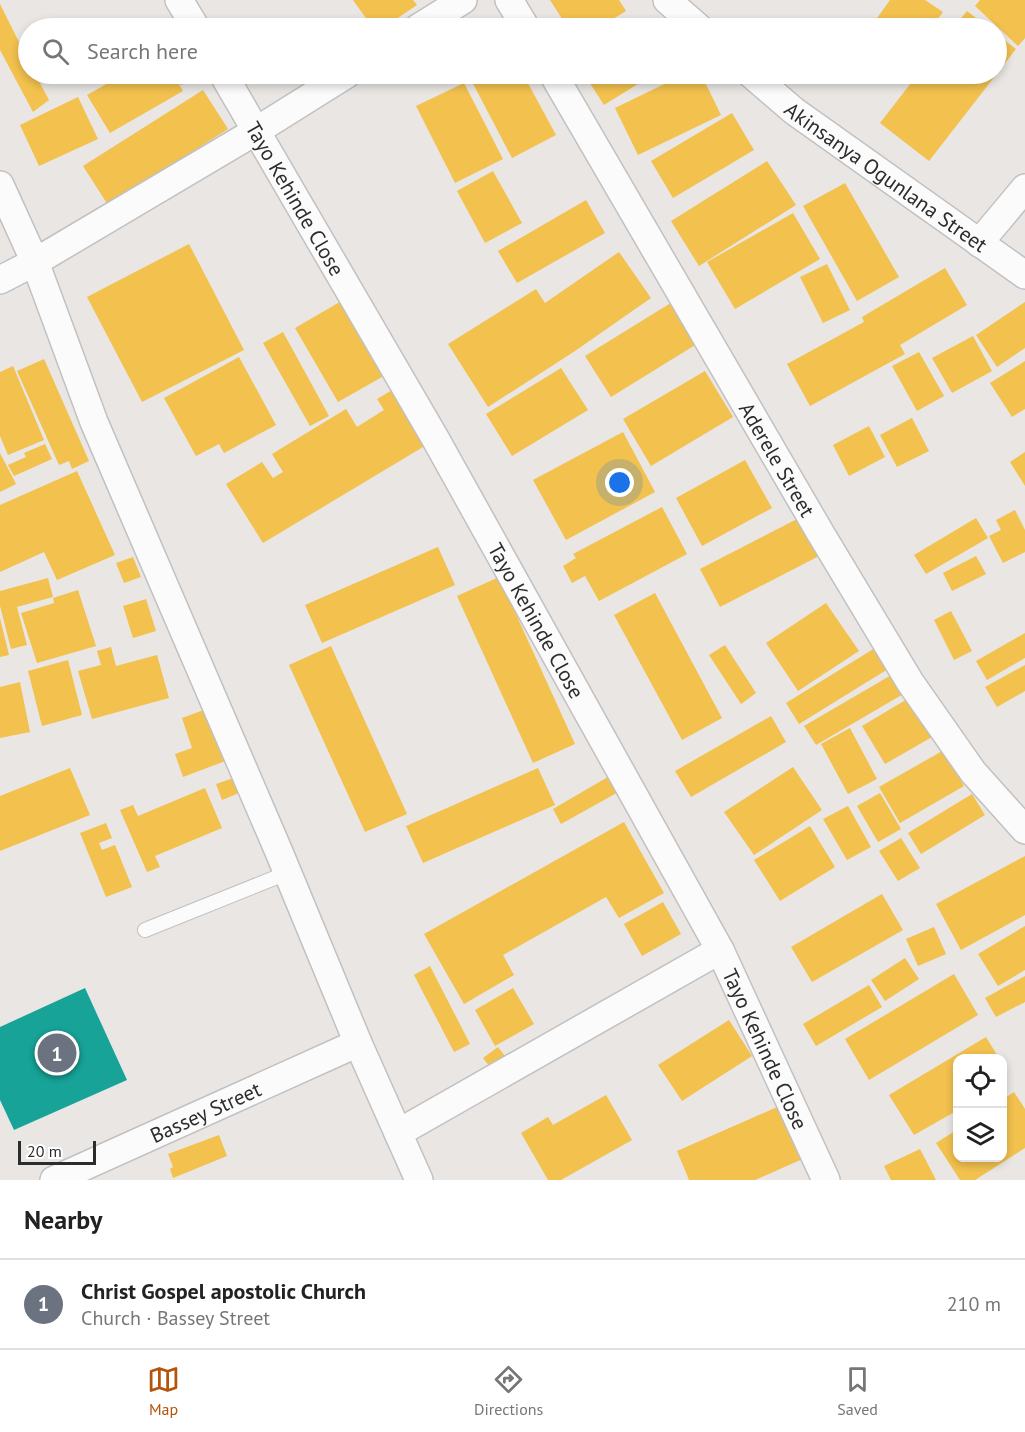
<!DOCTYPE html>
<html lang="en">
<head>
<meta charset="utf-8">
<style>
	:root { --surface:#fff; --page:#f6f6f6; --text:#222; --muted:#767676; --line:#e0e0e0; --accent:#b45309 }
	body { margin:0; font-family:"PT Sans",sans-serif; background:var(--page); color:var(--text) }
	.controls { position:absolute; right:18px; bottom:18px; display:grid; overflow:hidden; border-radius:12px; box-shadow:0 3px 9px #0003 }
	.controls button { width:54px; height:54px; display:grid; place-items:center; padding:0; border:0; border-bottom:2px solid var(--line); background:var(--surface); color:var(--text); font:30px sans-serif }
	.scale { position:absolute; left:18px; bottom:15px; width:78px; box-sizing:border-box; padding-left:6px; border:3px solid #2c2c2c; border-top:0; font-size:16px; line-height:21px; white-space:nowrap; color:#2c2c2c; -webkit-text-stroke:4px #fff; paint-order:stroke }
	.you { position:absolute; left:620px; top:483px; width:21px; height:21px; margin:-15px; border:4px solid #fff; border-radius:50%; background:#1a73e8; box-shadow:0 0 0 9px #1a73e833 }
	.badge { display:grid; place-items:center; width:39px; height:39px; border-radius:50%; background:var(--accent); color:#fff; font-size:20px; font-weight:700 }
	.pin { position:absolute; translate:-50% -50%; border:3px solid #fff; box-shadow:0 2px 6px #0006 }
	.list { margin:0; padding:0; list-style:none }
	h2 { display:flex; justify-content:space-between; align-items:center; height:78px; margin:0; padding:0 24px; font-size:26px }
	h2 small { font-size:20px; font-weight:400; color:var(--muted) }
	.list li { display:grid; grid-template-columns:39px 1fr auto; gap:18px; align-items:center; box-sizing:border-box; height:90px; padding:0 24px; border-top:2px solid var(--line) }
	.list b { display:block; font-size:22px; white-space:nowrap }
	.list p { margin:0; font-size:20px; white-space:nowrap; color:var(--muted) }
	.list em { font-size:20px; font-style:normal; color:var(--muted) }
	.icon { flex:none; width:33px; height:33px; fill:none; stroke:currentColor; stroke-width:2; stroke-linecap:round; stroke-linejoin:round }
	.map { position:relative; flex:none; width:1025px; height:1180px; overflow:hidden }
	.search { position:absolute; background:var(--surface); box-shadow:0 3px 9px #0003; left:18px; right:18px; top:18px; height:66px; display:flex; align-items:center; gap:15px; box-sizing:border-box; padding:0 21px; border-radius:33px; color:var(--muted); font-size:22px }
	.sheet { height:168px; background:var(--surface) }
	nav { display:flex; justify-content:space-around; align-items:center; box-sizing:border-box; height:84px; border-top:2px solid var(--line); background:var(--surface); font-size:16px; color:var(--muted) }
	nav a { display:grid; justify-items:center; gap:3px }
	nav .on { color:var(--accent) }
	.map>svg:first-child { display:block }
	.homes { fill:#f2c14e }
	.public { fill:#17a398 }
	.lines { fill:none; stroke-linecap:round; stroke-linejoin:round }
	.lane-casing { stroke:#c2c1c1; stroke-width:16 }
	.street-casing { stroke:#c2c1c1; stroke-width:30 }
	.lane { stroke:#fcfbfb; stroke-width:14 }
	.street { stroke:#fcfbfb; stroke-width:27 }
	.labels { text-anchor:middle; dominant-baseline:central; stroke-width:6; stroke-linejoin:round; paint-order:stroke }
	.street-label { font-size:21px; fill:#2c2c2c; stroke:#fff }
</style>
</head>
<body>
<div class="map">
<svg width="1025" height="1180" viewBox="0 0 1025 1180">
	<rect width="100%" height="100%" fill="#e9e6e3"/>
	<g class="homes">
		<polygon points="353,0 413,0 417,5 383,28 373,28"/>
		<polygon points="550,0 619,0 626,11 598,28 568,28"/>
		<polygon points="890,0 925,0 943,12 931,28 870,28"/>
		<polygon points="980,0 1025,0 1025,38 1018,46 975,6"/>
		<polygon points="0,4 28,60 28,74 35,74 49,100 33,112 0,50"/>
		<polygon points="967,11 989,28 953,28"/>
		<polygon points="996,34 1016,49 929,161 880,123 918,74 996,74"/>
		<polygon points="124,74 173,74 183,91 110,133 87,95"/>
		<polygon points="175,74 206,74 181,85"/>
		<polygon points="468,74 523,74 556,135 512,158"/>
		<polygon points="584,74 654,74 604,105"/>
		<polygon points="685,74 701,74 721,115 638,155 615,108"/>
		<polygon points="464,83 503,159 455,183 416,106"/>
		<polygon points="203,90 228,129 108,205 83,166"/>
		<polygon points="78,97 98,139 39,166 20,125"/>
		<polygon points="732,113 754,150 673,198 651,161"/>
		<polygon points="767,161 796,205 699,266 671,221"/>
		<polygon points="493,171 522,223 485,243 457,191"/>
		<polygon points="845,183 899,277 857,301 803,206"/>
		<polygon points="586,200 605,233 517,283 498,251"/>
		<polygon points="793,213 820,259 735,309 707,262"/>
		<polygon points="189,244 244,350 142,402 87,297"/>
		<polygon points="619,252 651,298 575,351 488,407 448,344 536,289 545,303"/>
		<polygon points="827,264 850,310 823,323 800,277"/>
		<polygon points="945,268 967,305 900,345 905,354 810,406 787,364 864,322 862,317"/>
		<polygon points="345,299 389,373 338,402 295,328"/>
		<polygon points="674,301 700,342 611,397 585,356"/>
		<polygon points="1025,302 1025,348 997,367 976,335"/>
		<polygon points="283,332 329,416 310,426 263,343"/>
		<polygon points="973,336 992,371 952,393 932,358"/>
		<polygon points="919,352 944,396 917,411 892,366"/>
		<polygon points="239,357 276,425 224,453 219,444 196,456 164,398"/>
		<polygon points="44,359 89,461 72,469 69,461 59,465 17,371"/>
		<polygon points="1025,361 1025,409 1012,417 990,383"/>
		<polygon points="13,366 44,440 8,455 0,436 0,372"/>
		<polygon points="561,368 588,410 512,456 486,414"/>
		<polygon points="705,371 733,417 651,466 623,419"/>
		<polygon points="399,386 433,441 263,543 226,484 262,462 273,478 283,472 272,454 346,409 357,427 384,410 377,399"/>
		<polygon points="912,418 929,451 897,467 880,435"/>
		<polygon points="869,426 885,457 849,476 833,445"/>
		<polygon points="623,432 655,492 566,540 533,480"/>
		<polygon points="45,444 52,459 14,476 8,465 26,457 24,453"/>
		<polygon points="1025,452 1025,486 1010,462"/>
		<polygon points="0,453 16,484 0,492"/>
		<polygon points="745,460 772,508 702,546 676,498"/>
		<polygon points="77,471 115,555 57,580 44,552 0,572 0,505"/>
		<polygon points="662,507 687,554 599,601 585,576 572,583 563,566 576,558 573,554"/>
		<polygon points="1015,510 1025,530 1025,552 1003,563 989,536 1001,530 996,520"/>
		<polygon points="801,517 821,555 720,607 700,569"/>
		<polygon points="976,518 988,538 926,574 914,555"/>
		<polygon points="438,547 455,585 322,643 305,605"/>
		<polygon points="976,556 986,574 952,591 943,573"/>
		<polygon points="133,557 141,577 124,583 116,563"/>
		<polygon points="499,577 575,744 533,763 457,596"/>
		<polygon points="48,578 53,597 17,607 27,645 11,649 0,606 0,591"/>
		<polygon points="78,590 96,646 37,663 21,613 54,603 53,598"/>
		<polygon points="655,593 722,718 682,740 614,615"/>
		<polygon points="146,599 156,631 133,638 123,606"/>
		<polygon points="826,603 859,651 798,691 766,643"/>
		<polygon points="951,611 972,651 954,660 934,620"/>
		<polygon points="0,618 9,655 0,657"/>
		<polygon points="1025,633 1025,658 987,680 976,661"/>
		<polygon points="725,645 756,693 741,704 709,655"/>
		<polygon points="331,646 407,814 365,832 289,665"/>
		<polygon points="111,647 116,666 157,655 169,698 92,719 78,671 101,665 97,651"/>
		<polygon points="875,648 888,669 799,724 786,703"/>
		<polygon points="68,660 82,715 42,726 28,671"/>
		<polygon points="1025,665 1025,691 997,707 985,687"/>
		<polygon points="893,674 905,693 816,745 804,726"/>
		<polygon points="20,682 30,732 0,738 0,687"/>
		<polygon points="909,698 932,737 885,764 862,726"/>
		<polygon points="209,708 228,760 183,777 175,754 192,748 182,718"/>
		<polygon points="771,716 786,742 691,797 675,771"/>
		<polygon points="850,728 877,779 848,794 821,744"/>
		<polygon points="944,750 964,786 900,823 879,787"/>
		<polygon points="793,767 822,810 754,855 724,812"/>
		<polygon points="70,768 90,815 0,851 0,796"/>
		<polygon points="538,768 555,805 423,863 406,826"/>
		<polygon points="613,774 622,790 561,824 553,809"/>
		<polygon points="239,776 244,791 222,800 216,784"/>
		<polygon points="205,788 222,828 155,856 160,867 147,872 120,810 133,805 138,816"/>
		<polygon points="880,793 901,829 878,842 857,806"/>
		<polygon points="972,794 985,815 921,854 908,833"/>
		<polygon points="848,806 871,847 847,860 823,819"/>
		<polygon points="624,822 664,893 619,918 606,897 503,955 514,975 464,1004 424,934"/>
		<polygon points="106,823 112,838 99,843 102,850 115,845 132,887 106,897 80,833"/>
		<polygon points="810,826 835,867 780,901 754,860"/>
		<polygon points="901,838 920,868 898,881 879,851"/>
		<polygon points="1025,856 1025,915 961,950 936,904"/>
		<polygon points="882,894 903,930 812,982 791,947"/>
		<polygon points="663,902 681,934 642,956 624,924"/>
		<polygon points="1025,926 1025,970 998,986 978,954"/>
		<polygon points="934,927 946,954 918,966 906,939"/>
		<polygon points="905,958 919,979 885,1001 871,980"/>
		<polygon points="430,966 470,1044 454,1052 414,975"/>
		<polygon points="954,974 978,1015 869,1080 845,1039"/>
		<polygon points="1025,976 1025,1002 996,1017 985,998"/>
		<polygon points="869,985 882,1007 816,1046 803,1024"/>
		<polygon points="513,988 534,1024 495,1046 475,1010"/>
		<polygon points="729,1020 752,1056 682,1101 658,1065"/>
		<polygon points="986,1037 999,1058 958,1058 958,1110 914,1135 889,1095"/>
		<polygon points="498,1047 508,1060 493,1071 483,1058"/>
		<polygon points="1014,1092 1025,1109 1025,1148 975,1180 960,1180 936,1143 958,1129 958,1158 1002,1158 1002,1100"/>
		<polygon points="606,1095 632,1140 561,1180 548,1180 521,1133 548,1117 553,1125"/>
		<polygon points="784,1104 807,1157 755,1180 689,1180 677,1151"/>
		<polygon points="219,1135 227,1156 173,1178 170,1169 173,1167 168,1154"/>
		<polygon points="920,1149 936,1180 891,1180 884,1166"/>
	</g>
	<polygon class="public" points="85,988 127,1080 14,1130 0,1100 0,1027"/>
	<g class="lines">
		<g class="lane-casing">
			<polyline id="lane" points="145,930 287,873"/>
		</g>
		<g class="street-casing">
			<g id="street">
				<polyline points="179,0 196,28"/>
				<polyline points="509,0 526,28"/>
				<polyline points="667,0 699,28"/>
				<polyline points="418,28 463,0"/>
				<path id="s1" d="M223,74L435,438L720,950L826,1180"/>
				<path id="s2" d="M553,74L821,534L910,682L973,772L1025,830"/>
				<path id="s3" d="M751,74L794,111L1025,275"/>
				<polyline points="0,185 35,262 94,422 279,852 358,1043 419,1180"/>
				<polyline points="979,243 1025,188"/>
				<polyline points="0,280 35,262 256,131 347,74"/>
				<polyline points="398,1133 720,950"/>
				<path id="s4" d="M54,1180L358,1043"/>
			</g>
		</g>
		<use href="#lane" class="lane"/>
		<use href="#street" class="street"/>
	</g>
	<g class="labels">
		<g class="street-label">
			<text stroke="none"><textPath href="#s3" startOffset="170">Akinsanya Ogunlana Street</textPath></text>
			<text stroke="none"><textPath href="#s1" startOffset="144">Tayo Kehinde Close</textPath></text>
			<text stroke="none"><textPath href="#s2" startOffset="446">Aderele Street</textPath></text>
			<text stroke="none"><textPath href="#s1" startOffset="630">Tayo Kehinde Close</textPath></text>
			<text stroke="none"><textPath href="#s1" startOffset="1116">Tayo Kehinde Close</textPath></text>
			<text stroke="none"><textPath href="#s4" startOffset="166">Bassey Street</textPath></text>
		</g>
	</g>
</svg>
<div class="controls">
<button><svg class="icon" aria-label="locate" viewBox="0 0 24 24"><circle cx="12" cy="12" r="6"/><path d="M12 2v4M12 18v4M2 12h4M18 12h4"/></svg></button>
<button><svg class="icon" aria-label="layers" viewBox="0 0 24 24"><path d="M12 4l9 5-9 5-9-5zM3 14l9 5 9-5"/></svg></button>
</div>
<div class="scale">20 m</div>
<div class="you"></div>
<div class="pin badge" style="left:57px;top:1053px;background:#6b7280">1</div>
<div class="search"><svg class="icon" aria-label="search" viewBox="0 0 24 24"><circle cx="10" cy="10" r="6"/><path d="M15 15l6 6"/></svg>Search here</div>
</div>
<section class="sheet">
<h2>Nearby<small></small></h2>
<ul class="list">
<li><span class="badge" style="background:#6b7280">1</span><div><b>Christ Gospel apostolic Church</b><p>Church · Bassey Street</p></div><em>210 m</em></li>
</ul>
</section>
<nav>
<a class="on"><svg class="icon" aria-label="map" viewBox="0 0 24 24"><path d="M3 6l6-2 6 2 6-2v14l-6 2-6-2-6 2zM9 4v14M15 6v14"/></svg>Map</a>
<a><svg class="icon" aria-label="directions" viewBox="0 0 24 24"><path d="M12 3l9 9-9 9-9-9zM9 14v-3h6M13 9l2 2-2 2"/></svg>Directions</a>
<a><svg class="icon" aria-label="saved" viewBox="0 0 24 24"><path d="M7 4h10v16l-5-4-5 4z"/></svg>Saved</a>
</nav>
</body>
</html>
